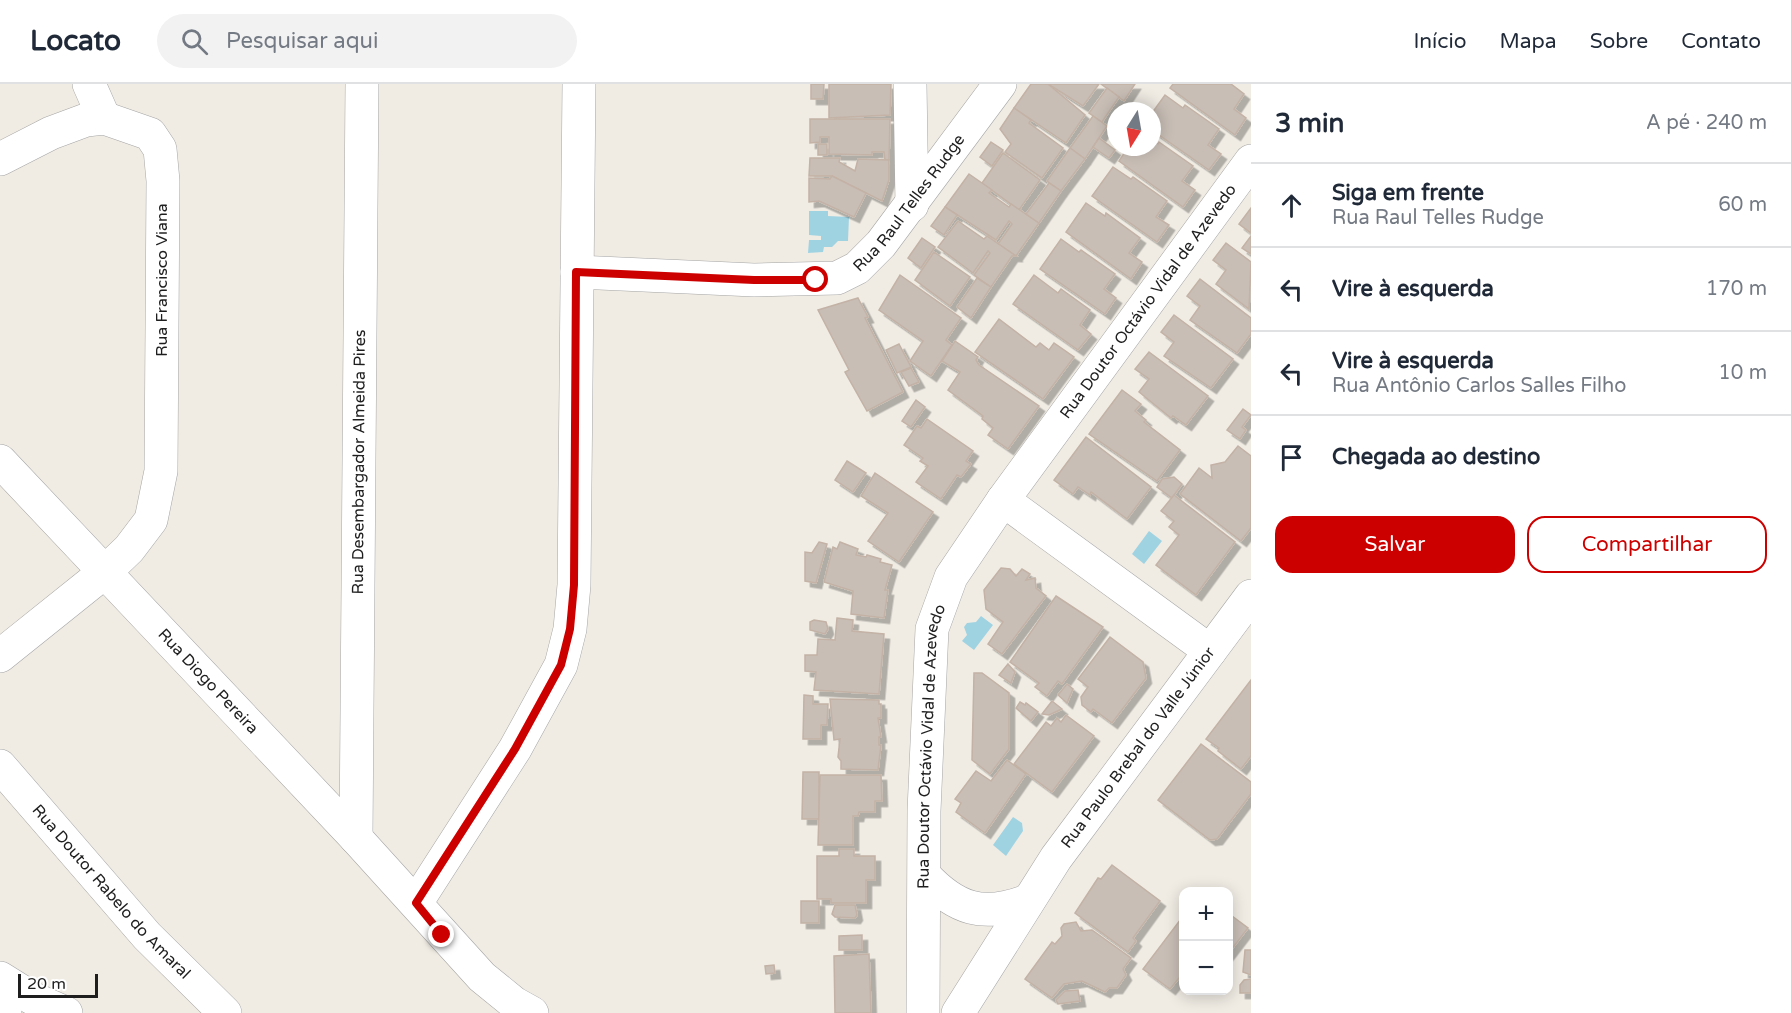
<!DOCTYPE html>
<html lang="pt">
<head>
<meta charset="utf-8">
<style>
	:root { --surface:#fff; --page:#f2f2f3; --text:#1f2937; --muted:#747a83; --line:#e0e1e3; --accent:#cd0000 }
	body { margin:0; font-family:"Varela Round",sans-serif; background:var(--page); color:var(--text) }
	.controls { position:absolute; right:18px; bottom:18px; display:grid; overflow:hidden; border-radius:12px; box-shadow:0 3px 15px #0003 }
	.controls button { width:54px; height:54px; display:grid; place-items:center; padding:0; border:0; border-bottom:2px solid var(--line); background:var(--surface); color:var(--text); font:30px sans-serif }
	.compass { position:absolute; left:1107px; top:18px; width:54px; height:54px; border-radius:50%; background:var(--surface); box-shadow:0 3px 15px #0003; rotate:191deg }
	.scale { position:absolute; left:18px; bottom:15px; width:80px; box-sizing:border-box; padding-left:6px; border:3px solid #1e1e1e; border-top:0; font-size:16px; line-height:21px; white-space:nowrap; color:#1e1e1e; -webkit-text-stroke:4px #fff; paint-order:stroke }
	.stop { position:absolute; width:18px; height:18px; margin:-14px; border:4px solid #cd0000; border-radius:50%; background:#fff }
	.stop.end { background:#cd0000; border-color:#fff; box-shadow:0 2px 6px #0008 }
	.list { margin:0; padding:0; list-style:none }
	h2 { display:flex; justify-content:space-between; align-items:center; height:78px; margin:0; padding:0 24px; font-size:26px }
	h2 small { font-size:20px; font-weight:400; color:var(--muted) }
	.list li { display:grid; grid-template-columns:39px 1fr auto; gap:18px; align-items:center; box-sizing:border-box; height:84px; padding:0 24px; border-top:2px solid var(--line) }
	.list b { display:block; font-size:22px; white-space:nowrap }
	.list p { margin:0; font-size:20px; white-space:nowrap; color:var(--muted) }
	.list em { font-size:20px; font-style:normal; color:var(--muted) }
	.actions { display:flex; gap:12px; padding:18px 24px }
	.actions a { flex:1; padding:14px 0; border:2px solid var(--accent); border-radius:18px; text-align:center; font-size:21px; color:var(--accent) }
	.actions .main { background:var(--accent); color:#fff }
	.icon { flex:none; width:33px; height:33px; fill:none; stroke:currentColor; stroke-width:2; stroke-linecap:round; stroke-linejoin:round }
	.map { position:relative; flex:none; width:1251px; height:929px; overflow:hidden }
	header { display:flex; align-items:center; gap:36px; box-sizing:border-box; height:84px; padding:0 30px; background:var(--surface); border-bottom:2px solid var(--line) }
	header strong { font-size:28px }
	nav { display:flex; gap:33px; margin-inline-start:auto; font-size:21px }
	.search { width:420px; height:54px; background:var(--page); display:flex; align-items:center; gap:15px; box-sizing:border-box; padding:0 21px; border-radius:33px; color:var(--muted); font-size:22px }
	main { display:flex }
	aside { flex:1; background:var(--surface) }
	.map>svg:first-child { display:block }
	.water { fill:#a0d3e2 }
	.building { fill:#c8beb6; stroke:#c3b2a5; stroke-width:1.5; filter:url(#shadow) }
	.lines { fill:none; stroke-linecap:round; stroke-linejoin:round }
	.minor-casing { stroke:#a5a5a5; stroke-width:34 }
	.minor { stroke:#fff; stroke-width:33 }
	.route { stroke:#cd0000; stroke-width:8 }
	.labels { text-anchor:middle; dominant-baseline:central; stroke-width:4.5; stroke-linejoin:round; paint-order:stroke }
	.street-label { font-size:16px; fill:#1e1e1e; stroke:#fff }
</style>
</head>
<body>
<header>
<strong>Locato</strong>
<div class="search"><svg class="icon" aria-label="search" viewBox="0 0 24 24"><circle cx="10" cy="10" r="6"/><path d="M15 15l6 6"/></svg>Pesquisar aqui</div>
<nav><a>Início</a><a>Mapa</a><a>Sobre</a><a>Contato</a></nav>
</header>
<main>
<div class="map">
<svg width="1251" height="929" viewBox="0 0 1251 929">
	<defs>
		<filter id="shadow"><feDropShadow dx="5.5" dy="5.5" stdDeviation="0" flood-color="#0004"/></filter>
	</defs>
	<rect width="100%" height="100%" fill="#f0ece4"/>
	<g class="water">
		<polygon points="809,127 828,127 828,132 849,133 848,157 838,157 832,163 824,163 823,168 808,169 809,156 821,156 821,152 809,151"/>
		<polygon points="1149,447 1162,457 1144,480 1132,470"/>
		<polygon points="981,532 993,541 974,566 962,557 967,551 964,543 967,539 976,538"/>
		<polygon points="1013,733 1022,739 1023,747 1006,772 993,761"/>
	</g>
	<g class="building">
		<polygon points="811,0 824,0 823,15 811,15"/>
		<polygon points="829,0 891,0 890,31 829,34"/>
		<polygon points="1031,0 1048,0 1085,31 1066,59 1014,24"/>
		<polygon points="1048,0 1099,0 1083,22"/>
		<polygon points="1101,0 1135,0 1124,17"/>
		<polygon points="1173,0 1231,0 1244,10 1234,25 1246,34 1235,51 1170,4"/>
		<polygon points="1107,4 1119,13 1102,38 1089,29"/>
		<polygon points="1165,11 1183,24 1185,21 1219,45 1208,61 1221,70 1209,86 1152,46 1152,29"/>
		<polygon points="1014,24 1031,36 1029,39 1063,64 1042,94 1005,68 1011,60 1000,45"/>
		<polygon points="1093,32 1107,42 1085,75 1070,64"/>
		<polygon points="810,35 890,35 889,76 885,76 884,68 872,68 872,71 829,70 829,53 820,53 820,58 810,59"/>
		<polygon points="1099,54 1115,66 1109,74 1093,63"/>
		<polygon points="1152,56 1158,60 1159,58 1193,82 1182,97 1195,106 1183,123 1119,77 1128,63 1152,63"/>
		<polygon points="991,58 1003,66 992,82 980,73"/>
		<rect x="818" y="60" width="9" height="11"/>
		<polygon points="1070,64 1085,75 1061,107 1047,97"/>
		<polygon points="1003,69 1040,96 1019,126 982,99"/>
		<polygon points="810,74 840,74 839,78 855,87 858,75 889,76 889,96 882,117 832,92 809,92"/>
		<polygon points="1113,83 1131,95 1133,93 1167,117 1156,133 1169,141 1157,158 1092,112"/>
		<polygon points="969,90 992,106 989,109 1009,123 1011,120 1039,139 1016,172 998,160 1012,140 1009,137 996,156 945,123"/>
		<polygon points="832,92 866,109 854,133 819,117 809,118 809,94 830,95"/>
		<polygon points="1049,99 1061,107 1039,139 1026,130"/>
		<polygon points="1086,119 1105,132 1106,129 1140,154 1129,169 1142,178 1131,195 1066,148"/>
		<polygon points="945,123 957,131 944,151 931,142"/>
		<polygon points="1251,124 1251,149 1239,140"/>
		<polygon points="958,137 984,155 987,152 1016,172 1012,172 991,203 974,191 990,169 988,167 973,189 938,163"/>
		<polygon points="1251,152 1251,170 1242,164"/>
		<polygon points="922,154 935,163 921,184 908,174"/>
		<polygon points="1061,155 1079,168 1081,166 1115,190 1104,205 1116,214 1105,230 1040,185"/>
		<polygon points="1226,159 1251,178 1249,225 1216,200 1226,186 1213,176"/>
		<polygon points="934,168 970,193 950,222 915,196"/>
		<polygon points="900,191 961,234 946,256 952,261 931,292 910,277 923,257 879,226"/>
		<polygon points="1034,191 1058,209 1061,205 1090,226 1080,241 1091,250 1078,266 1013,220"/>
		<polygon points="977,194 991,203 971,234 957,223"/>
		<polygon points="1200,195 1251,234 1251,250 1237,269 1190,236 1200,222 1187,212"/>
		<polygon points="858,214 868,233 865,234 903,308 867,327 845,288 849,286 818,226"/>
		<polygon points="1174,231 1233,275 1211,304 1164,272 1174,258 1161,248"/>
		<polygon points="999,235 1036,263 1040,259 1049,266 1054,259 1074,273 1043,315 975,268"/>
		<polygon points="955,257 978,273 976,276 979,281 1039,322 1008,365 988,351 993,344 982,335 983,332 948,306 960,288 942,277"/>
		<polygon points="899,260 911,283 897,289 886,266"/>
		<polygon points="1149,268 1208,312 1186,341 1173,332 1171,334 1139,308 1149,295 1135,285"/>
		<polygon points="911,284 919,298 909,302 901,288"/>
		<polygon points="1122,306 1141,320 1135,327 1146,336 1144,338 1180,366 1157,397 1089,350"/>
		<polygon points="916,316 925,323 911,343 902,337"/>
		<polygon points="1243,325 1251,331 1242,343 1246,346 1240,355 1227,346"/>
		<polygon points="927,335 973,367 966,377 971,380 961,393 957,391 941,415 916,398 928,382 920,377 923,374 904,361 917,342 921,344"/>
		<polygon points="1086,353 1151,403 1127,435 1091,408 1090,411 1078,403 1073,410 1054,396"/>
		<polygon points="1238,362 1251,372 1251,444 1241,457 1180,410 1199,384 1212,394 1211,381 1225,378"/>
		<polygon points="847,377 866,389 853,408 835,396"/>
		<polygon points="875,389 933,428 899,478 868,457 888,429 861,412"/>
		<polygon points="1174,393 1182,400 1172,414 1157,403 1162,395"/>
		<polygon points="1174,411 1235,458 1196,511 1156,481 1179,451 1169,443 1174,437 1161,427"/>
		<polygon points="819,458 827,460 816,499 805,497 805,468 812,469"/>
		<polygon points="840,458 858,465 856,471 866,473 867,471 881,475 880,478 892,481 885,506 888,506 884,534 851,530 853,507 824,498 833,463 837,465"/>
		<polygon points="1001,484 1010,485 1016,492 1022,485 1030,490 1026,496 1035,494 1036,504 1046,512 1002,570 988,560 1003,538 986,525 984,506"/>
		<polygon points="1056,512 1103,543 1062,600 1058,597 1047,612 1035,603 1039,599 1010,578"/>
		<polygon points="837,534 853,536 852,547 884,550 879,610 814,606 816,588 805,587 805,571 817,571 818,555 835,556"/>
		<polygon points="814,536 826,538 828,545 825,550 810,546 810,538"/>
		<polygon points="1110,553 1143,578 1146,594 1112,639 1093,625 1091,628 1082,621 1081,613 1088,603 1078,595"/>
		<polygon points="1008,580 1015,588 1011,599 999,591"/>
		<polygon points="974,589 982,589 1009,609 1009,665 990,690 972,676"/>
		<polygon points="1251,596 1251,672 1241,685 1218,667 1219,664 1206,655"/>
		<polygon points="1067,600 1073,605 1067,619 1058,611"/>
		<polygon points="804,611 813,612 813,620 828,620 827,641 821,641 821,655 803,655"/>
		<polygon points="830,615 879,616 879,620 881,620 881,634 878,634 881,653 879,653 879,661 881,661 878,686 841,685 841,677 838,673 840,655 834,656"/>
		<polygon points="1052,617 1062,625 1049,631 1042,630"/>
		<polygon points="1020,618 1025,621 1026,619 1038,628 1031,637 1016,624"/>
		<polygon points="1066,631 1094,652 1052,708 1014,680 1046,638 1051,642 1057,634 1061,638"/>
		<polygon points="1201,660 1251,698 1251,710 1217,755 1210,756 1158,716"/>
		<polygon points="1007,676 1026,690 985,749 956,728 961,719 955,715 976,687 991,697"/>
		<polygon points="803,688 819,688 819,735 802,735"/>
		<polygon points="820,691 881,691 882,717 875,717 875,728 859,728 858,732 853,732 853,761 818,761"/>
		<polygon points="839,765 854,765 854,772 875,772 875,796 866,796 866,819 831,819 831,815 817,815 817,772 839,772"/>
		<polygon points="1112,781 1160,817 1133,854 1136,857 1128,868 1075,829 1098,794 1101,795"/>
		<rect x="801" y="817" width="18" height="22"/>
		<polygon points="835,821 855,821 857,831 855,834 835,833 832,830"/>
		<polygon points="1228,829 1248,844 1228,870"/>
		<polygon points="1184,831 1184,888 1170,905 1143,885"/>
		<polygon points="1076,838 1081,847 1092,846 1131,874 1123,885 1126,891 1117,904 1109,904 1105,908 1082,897 1064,900 1052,914 1025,895 1052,858 1055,860 1062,852 1061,844 1064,840"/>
		<polygon points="862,851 862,866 839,866 839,852"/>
		<polygon points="1245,866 1251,866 1251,891 1243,888"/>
		<polygon points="869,870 871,929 835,929 834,872"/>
		<polygon points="774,881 775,889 766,890 765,882"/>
		<polygon points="1251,895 1251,909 1240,909 1240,901 1244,896"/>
		<polygon points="1078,906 1080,917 1058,920 1056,916 1065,907"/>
	</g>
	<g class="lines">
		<g class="minor-casing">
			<g id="minor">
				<polyline points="89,0 104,34"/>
				<polyline points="910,0 912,121"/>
				<polyline points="0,75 51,49 86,36 104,34 150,50 160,65 163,97 161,387 151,436 129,465 106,487 0,572"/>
				<path id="s1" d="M577,188L754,196L837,194L857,184L881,160L1000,0"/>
				<path id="s2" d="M0,377L356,754L482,893L514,919L532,929"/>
				<path id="s3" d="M1003,416L1251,77"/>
				<path id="s4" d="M0,682L147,852L225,929"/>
				<path id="s5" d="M356,754L362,0"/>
				<path d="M925,792C956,825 983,834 1027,817"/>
				<polyline points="416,819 515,665 561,581 570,545 574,501 579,0"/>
				<polyline points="0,894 32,914 66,929"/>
				<polyline points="0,926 5,929"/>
				<path id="s6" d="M923,929L924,727L932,545L951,493L1003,416L1210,567"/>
				<path id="s7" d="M958,929L1056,774L1251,512"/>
			</g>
		</g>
		<use href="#minor" class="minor"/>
	</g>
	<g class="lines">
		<polyline class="route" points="442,851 416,819 515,665 561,581 570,545 574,501 576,188 754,196 816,196"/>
	</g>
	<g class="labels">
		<g class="street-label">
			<text stroke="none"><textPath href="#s1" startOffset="366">Rua Raul Telles Rudge</textPath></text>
			<text transform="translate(162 196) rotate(-90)">Rua Francisco Viana</text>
			<text stroke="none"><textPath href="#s3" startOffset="246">Rua Doutor Octávio Vidal de Azevedo</textPath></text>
			<text stroke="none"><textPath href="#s5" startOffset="376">Rua Desembargador Almeida Pires</textPath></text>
			<text stroke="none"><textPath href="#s2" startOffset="303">Rua Diogo Pereira</textPath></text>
			<text stroke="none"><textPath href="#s6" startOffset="267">Rua Doutor Octávio Vidal de Azevedo</textPath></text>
			<text stroke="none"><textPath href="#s7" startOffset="321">Rua Paulo Brebal do Valle Júnior</textPath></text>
			<text stroke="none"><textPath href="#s4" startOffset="168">Rua Doutor Rabelo do Amaral</textPath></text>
		</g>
	</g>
</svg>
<div class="controls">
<button>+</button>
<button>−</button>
</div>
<svg class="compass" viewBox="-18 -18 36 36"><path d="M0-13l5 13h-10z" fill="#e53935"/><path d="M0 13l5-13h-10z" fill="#747a83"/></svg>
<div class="scale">20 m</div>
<div class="stop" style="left:816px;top:196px"></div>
<div class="stop end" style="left:442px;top:851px"></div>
</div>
<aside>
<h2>3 min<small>A pé · 240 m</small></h2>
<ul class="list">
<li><svg class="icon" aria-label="ahead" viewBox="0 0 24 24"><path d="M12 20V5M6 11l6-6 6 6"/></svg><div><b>Siga em frente</b><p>Rua Raul Telles Rudge</p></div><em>60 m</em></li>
<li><svg class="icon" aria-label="left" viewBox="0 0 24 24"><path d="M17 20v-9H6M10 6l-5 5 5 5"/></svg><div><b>Vire à esquerda</b></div><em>170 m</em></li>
<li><svg class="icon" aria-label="left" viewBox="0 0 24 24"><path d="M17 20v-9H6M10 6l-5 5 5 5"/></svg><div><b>Vire à esquerda</b><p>Rua Antônio Carlos Salles Filho</p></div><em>10 m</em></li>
<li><svg class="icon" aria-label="arrive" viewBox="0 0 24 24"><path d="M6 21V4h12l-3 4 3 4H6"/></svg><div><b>Chegada ao destino</b></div></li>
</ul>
<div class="actions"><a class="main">Salvar</a><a>Compartilhar</a></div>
</aside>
</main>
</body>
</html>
